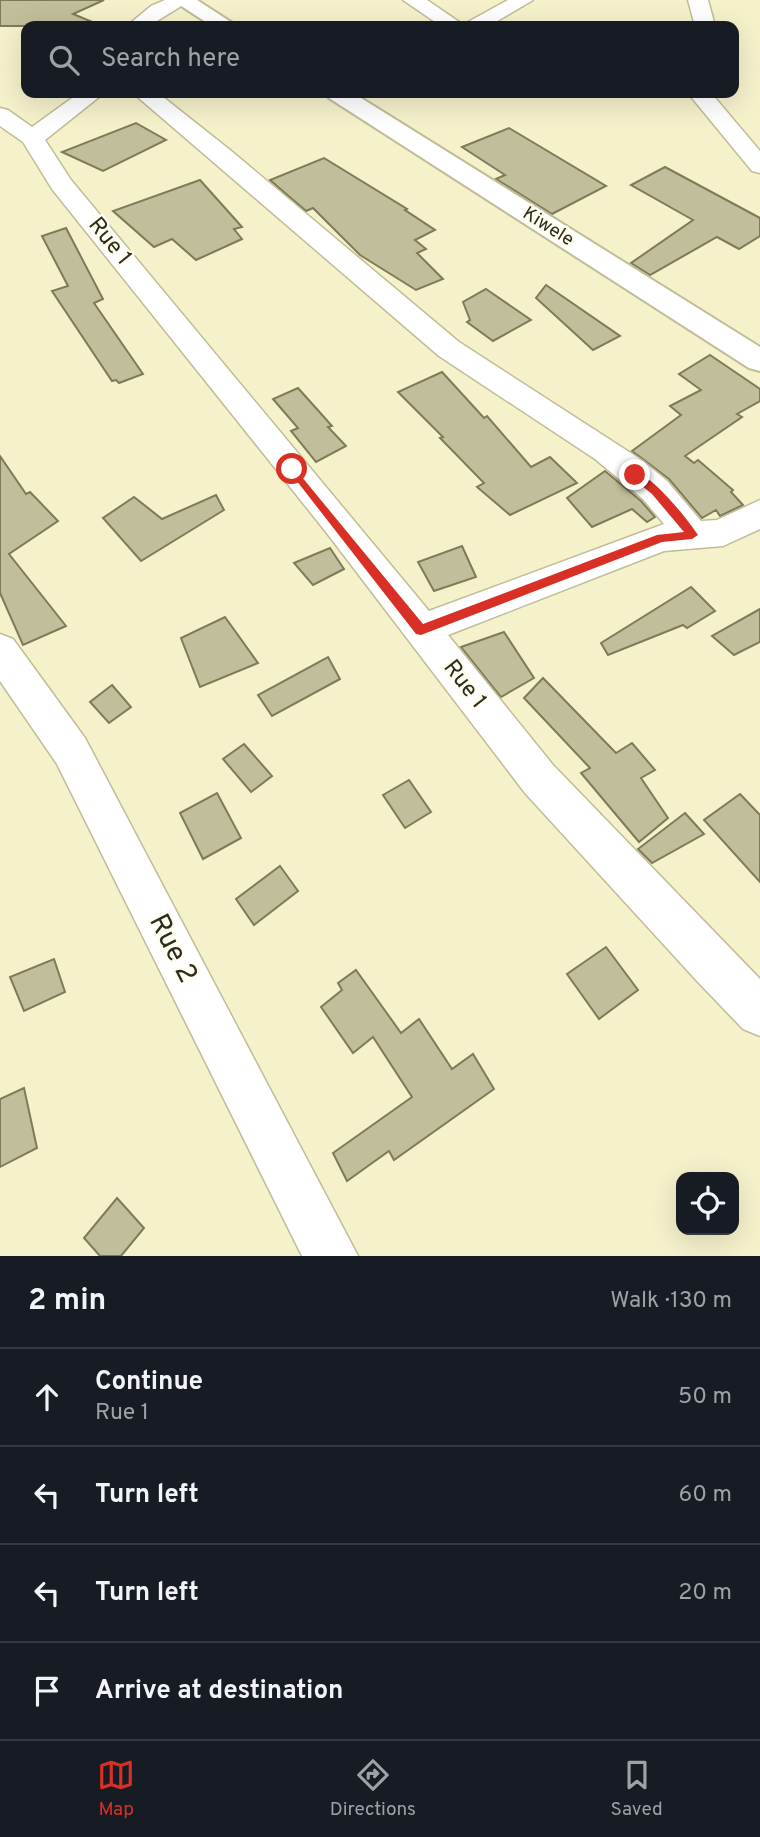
<!DOCTYPE html>
<html lang="en">
<head>
<meta charset="utf-8">
<style>
	:root { --surface:#171b24; --page:#242831; --text:#f1f3f6; --muted:#9ea1a6; --line:#363941; --accent:#d93025 }
	body { margin:0; font-family:Overpass,sans-serif; background:var(--page); color:var(--text) }
	.controls { position:absolute; right:21px; bottom:21px; display:grid; overflow:hidden; border-radius:14px; box-shadow:0 7px 28px #0002 }
	.controls button { width:63px; height:63px; display:grid; place-items:center; padding:0; border:0; border-bottom:2px solid var(--line); background:var(--surface); color:var(--text); font:35px sans-serif }
	.stop { position:absolute; width:21px; height:21px; margin:-16px; border:5px solid #d93025; border-radius:50%; background:#fff }
	.stop.end { background:#d93025; border-color:#fff; box-shadow:0 2px 7px #0008 }
	.list { margin:0; padding:0; list-style:none }
	h2 { display:flex; justify-content:space-between; align-items:center; height:91px; margin:0; padding:0 28px; font-size:30px }
	h2 small { font-size:23px; font-weight:400; color:var(--muted) }
	.list li { display:grid; grid-template-columns:46px 1fr auto; gap:21px; align-items:center; box-sizing:border-box; height:98px; padding:0 28px; border-top:2px solid var(--line) }
	.list b { display:block; font-size:26px; white-space:nowrap }
	.list p { margin:0; font-size:23px; white-space:nowrap; color:var(--muted) }
	.list em { font-size:23px; font-style:normal; color:var(--muted) }
	.icon { flex:none; width:38px; height:38px; fill:none; stroke:currentColor; stroke-width:2; stroke-linecap:round; stroke-linejoin:round }
	.map { position:relative; flex:none; width:760px; height:1256px; overflow:hidden }
	.search { position:absolute; background:var(--surface); box-shadow:0 7px 28px #0002; left:21px; right:21px; top:21px; height:77px; display:flex; align-items:center; gap:18px; box-sizing:border-box; padding:0 24px; border-radius:14px; color:var(--muted); font-size:26px }
	.sheet { height:483px; background:var(--surface) }
	nav { display:flex; justify-content:space-around; align-items:center; box-sizing:border-box; height:98px; border-top:2px solid var(--line); background:var(--surface); font-size:19px; color:var(--muted) }
	nav a { display:grid; justify-items:center; gap:4px }
	nav .on { color:var(--accent) }
	.map>svg:first-child { display:block }
	.building { fill:#c1be9b; stroke:#7f7b59; stroke-width:2 }
	.lines { fill:none; stroke-linecap:round; stroke-linejoin:round }
	.minor-casing { stroke:#c0bd98; stroke-width:3 }
	.tertiary-casing { stroke:#c0bd98; stroke-width:4 }
	.minor { fill:#fff; fill-rule:evenodd }
	.tertiary { fill:#fff; fill-rule:evenodd }
	.route { fill:#d93025 }
	.labels { text-anchor:middle; dominant-baseline:central; stroke-width:5; stroke-linejoin:round; paint-order:stroke }
	.far-street-label { font-size:19px; fill:#2d2b1d; stroke:#fefdee }
	.street-label { font-size:23px; fill:#2d2b1d; stroke:#fefdee }
	.near-street-label { font-size:28px; fill:#2d2b1d; stroke:#fefdee }
</style>
</head>
<body>
<div class="map">
<svg width="760" height="1256" viewBox="0 0 760 1256">
	<rect width="100%" height="100%" fill="#f5f1cb"/>
	<g class="building">
		<polygon points="0,0 104,0 73,14 102,26 0,26"/>
		<polygon points="136,123 166,140 103,171 62,152"/>
		<polygon points="509,128 606,186 552,214 496,179 505,175 462,147"/>
		<polygon points="324,158 407,209 405,210 435,230 415,240 426,249 417,253 443,279 416,290 360,255 313,208 306,211 270,180"/>
		<polygon points="665,167 760,218 760,236 739,249 717,237 650,275 631,263 693,220 631,185"/>
		<polygon points="200,180 242,227 234,229 242,239 196,260 172,239 154,247 113,211"/>
		<polygon points="66,228 103,299 94,303 143,374 119,383 116,380 112,381 52,291 68,286 42,236"/>
		<polygon points="546,285 620,336 593,350 536,298"/>
		<polygon points="486,289 531,320 493,341 467,322 470,320 463,302"/>
		<polygon points="710,355 760,389 760,401 737,414 742,417 685,456 694,463 698,460 733,490 731,492 743,505 720,516 716,510 702,518 669,479 632,451 681,415 670,406 701,390 679,374"/>
		<polygon points="442,372 484,418 487,416 531,467 550,457 577,483 510,515 477,487 484,483 440,438 443,437 398,392"/>
		<polygon points="298,388 332,426 328,427 346,446 316,462 291,431 298,428 273,399"/>
		<polygon points="0,456 26,494 30,492 58,521 9,554 66,626 23,645 0,593"/>
		<polygon points="605,471 641,501 655,517 647,522 632,509 592,527 567,498"/>
		<polygon points="216,495 224,510 141,561 103,518 134,497 162,519"/>
		<polygon points="462,546 476,577 434,591 418,562"/>
		<polygon points="330,548 344,569 313,585 294,563"/>
		<polygon points="691,587 715,611 687,628 683,625 608,655 601,643"/>
		<polygon points="760,609 760,642 734,655 712,636"/>
		<polygon points="225,617 258,663 200,687 181,638"/>
		<polygon points="504,632 534,678 501,697 461,647"/>
		<polygon points="328,657 340,679 272,716 258,695"/>
		<polygon points="543,678 616,753 632,743 655,770 641,778 668,818 639,842 581,773 590,768 524,698"/>
		<polygon points="112,685 131,707 109,723 90,702"/>
		<polygon points="244,744 272,776 251,792 223,759"/>
		<polygon points="409,780 431,812 405,828 383,795"/>
		<polygon points="217,793 241,838 203,859 180,813"/>
		<polygon points="740,794 760,815 760,882 704,820"/>
		<polygon points="685,813 704,834 652,863 638,849"/>
		<polygon points="280,866 298,891 254,925 236,899"/>
		<polygon points="606,947 638,990 599,1019 567,974"/>
		<polygon points="54,959 65,992 24,1011 10,977"/>
		<polygon points="356,970 401,1033 419,1019 452,1069 473,1054 494,1089 394,1160 389,1151 347,1181 333,1153 412,1097 373,1037 353,1053 321,1007 342,990 338,983"/>
		<polygon points="24,1088 37,1148 0,1167 0,1099"/>
		<polygon points="117,1198 144,1228 121,1256 100,1256 84,1238"/>
	</g>
	<g class="lines">
		<g class="minor-casing">
			<g id="minor">
				<polygon points="165,0 191,0 149,26 127,26 151,6"/>
				<polygon points="403,0 427,0 465,26 468,22 508,0 533,0 489,26 441,26"/>
				<polygon points="688,0 708,0 715,26 695,26"/>
				<polygon points="79,93 104,93 45,140 71,180 429,611 664,524 643,499 595,459 439,356 133,93 158,93 230,150 459,342 643,461 667,481 701,521 717,520 760,500 760,529 723,546 664,551 448,635 553,765 760,979 760,1036 743,1029 697,981 525,793 326,532 52,189 23,142 0,126 0,108 8,110 32,127"/>
				<polygon points="688,93 711,93 760,151 760,173 752,171"/>
				<polygon points="0,634 13,639 85,738 358,1256 302,1256 57,764 0,681"/>
			</g>
		</g>
		<g class="tertiary-casing">
			<g id="tertiary">
				<polygon points="172,0 197,0 237,26 212,26"/>
				<polygon points="326,93 353,93 760,347 760,371 749,368 329,98"/>
			</g>
		</g>
		<use href="#minor" class="minor"/>
		<use href="#tertiary" class="tertiary"/>
	</g>
	<path class="route" d="M292,465L423,624L657,535L684,532L652,494L632,478V472C650,471 688,520 698,535L692,539L662,542L421,635L416,634L289,471L287,469Z"/>
	<g class="labels">
		<g class="far-street-label">
			<text transform="translate(548 227) rotate(32)">Kiwele</text>
		</g>
		<g class="street-label">
			<text transform="translate(109 242) rotate(51)">Rue 1</text>
			<text transform="translate(464 685) rotate(52)">Rue 1</text>
		</g>
		<g class="near-street-label">
			<text transform="translate(172 949) rotate(63)">Rue 2</text>
		</g>
	</g>
</svg>
<div class="controls">
<button><svg class="icon" aria-label="locate" viewBox="0 0 24 24"><circle cx="12" cy="12" r="6"/><path d="M12 2v4M12 18v4M2 12h4M18 12h4"/></svg></button>
</div>
<div class="stop" style="left:292px;top:469px"></div>
<div class="stop end" style="left:635px;top:475px"></div>
<div class="search"><svg class="icon" aria-label="search" viewBox="0 0 24 24"><circle cx="10" cy="10" r="6"/><path d="M15 15l6 6"/></svg>Search here</div>
</div>
<section class="sheet">
<h2>2 min<small>Walk · 130 m</small></h2>
<ul class="list">
<li><svg class="icon" aria-label="ahead" viewBox="0 0 24 24"><path d="M12 20V5M6 11l6-6 6 6"/></svg><div><b>Continue</b><p>Rue 1</p></div><em>50 m</em></li>
<li><svg class="icon" aria-label="left" viewBox="0 0 24 24"><path d="M17 20v-9H6M10 6l-5 5 5 5"/></svg><div><b>Turn left</b></div><em>60 m</em></li>
<li><svg class="icon" aria-label="left" viewBox="0 0 24 24"><path d="M17 20v-9H6M10 6l-5 5 5 5"/></svg><div><b>Turn left</b></div><em>20 m</em></li>
<li><svg class="icon" aria-label="arrive" viewBox="0 0 24 24"><path d="M6 21V4h12l-3 4 3 4H6"/></svg><div><b>Arrive at destination</b></div></li>
</ul>
</section>
<nav>
<a class="on"><svg class="icon" aria-label="map" viewBox="0 0 24 24"><path d="M3 6l6-2 6 2 6-2v14l-6 2-6-2-6 2zM9 4v14M15 6v14"/></svg>Map</a>
<a><svg class="icon" aria-label="directions" viewBox="0 0 24 24"><path d="M12 3l9 9-9 9-9-9zM9 14v-3h6M13 9l2 2-2 2"/></svg>Directions</a>
<a><svg class="icon" aria-label="saved" viewBox="0 0 24 24"><path d="M7 4h10v16l-5-4-5 4z"/></svg>Saved</a>
</nav>
</body>
</html>
